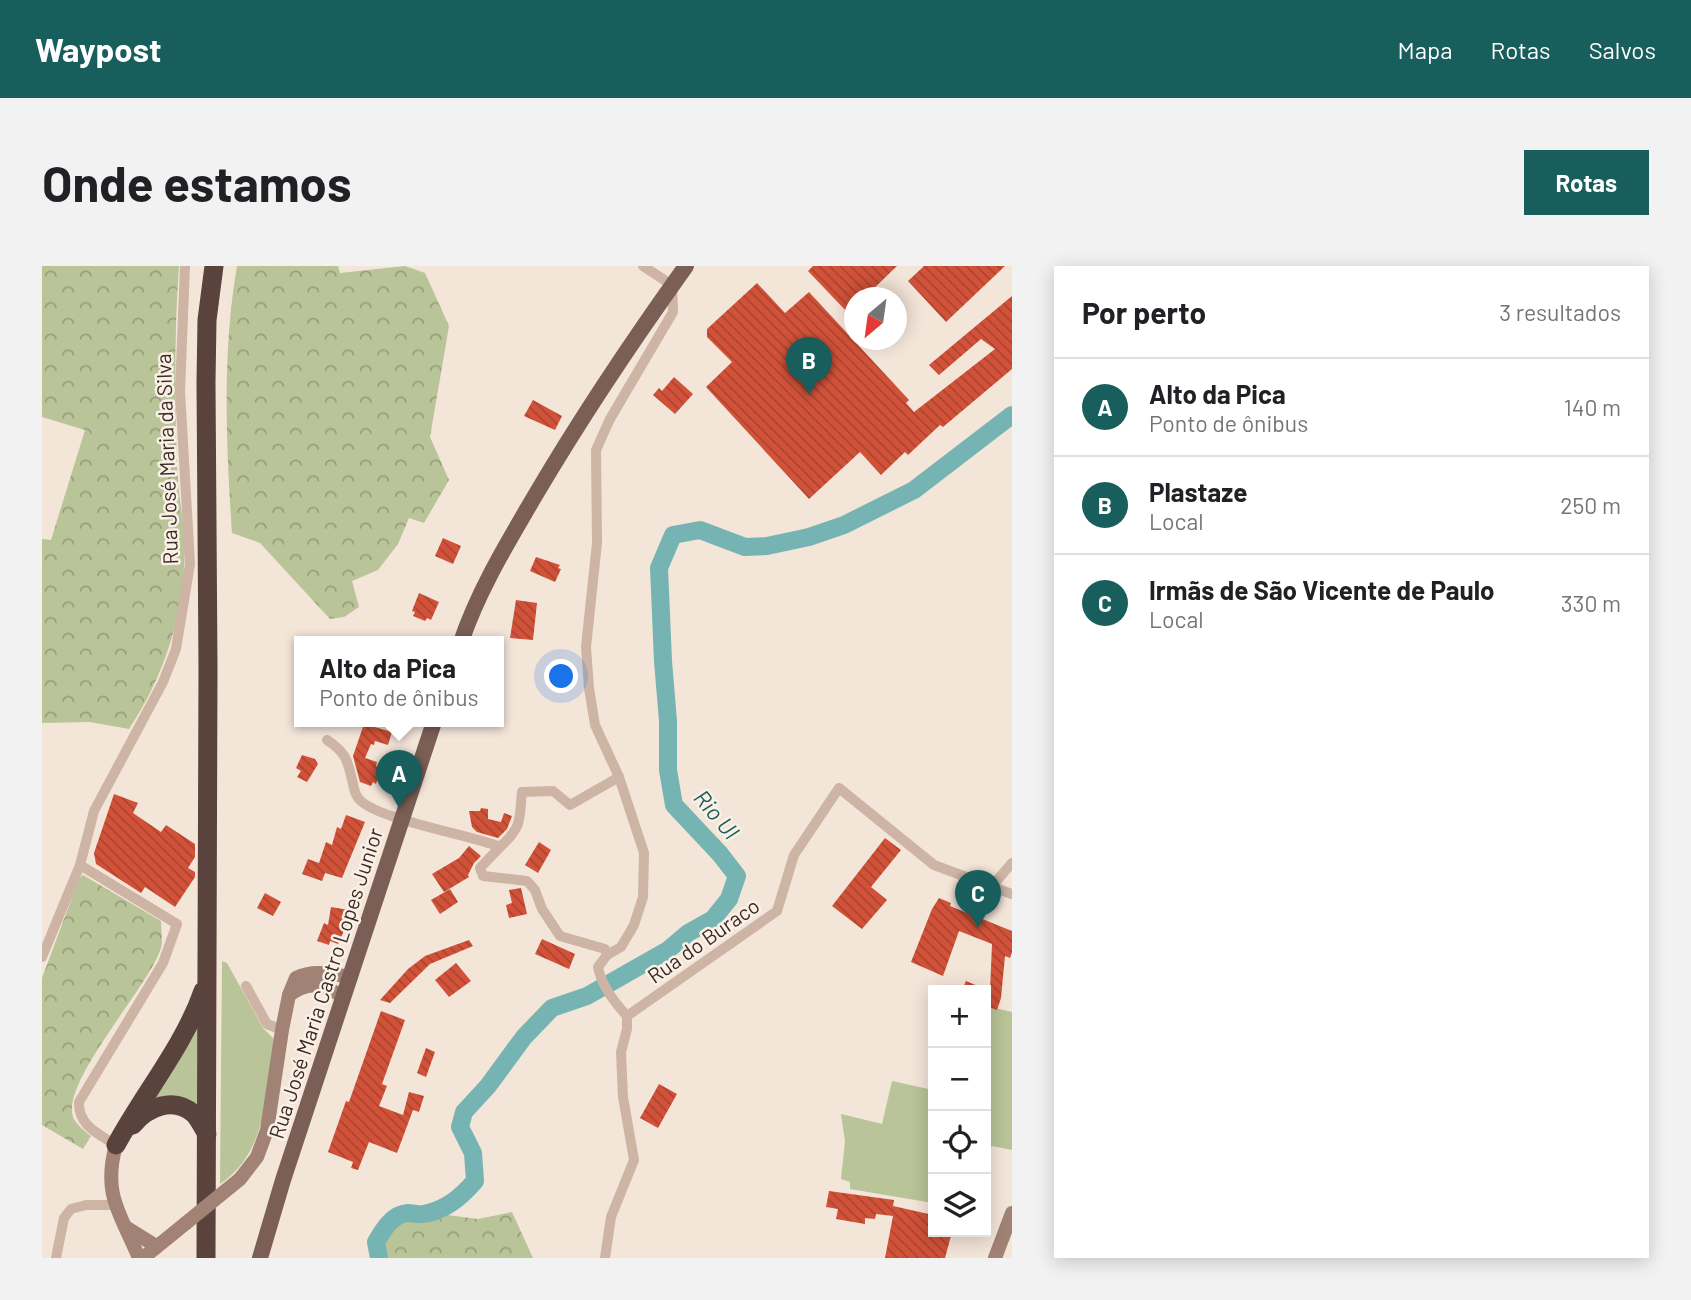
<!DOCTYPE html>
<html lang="pt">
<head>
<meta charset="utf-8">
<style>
	:root { --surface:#fff; --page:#f2f2f2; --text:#202124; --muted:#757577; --line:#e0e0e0; --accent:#185e5d }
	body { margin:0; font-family:Barlow,sans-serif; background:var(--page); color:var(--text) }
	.controls { position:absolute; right:21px; bottom:21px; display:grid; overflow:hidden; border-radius:0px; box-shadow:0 4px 18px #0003 }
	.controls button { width:63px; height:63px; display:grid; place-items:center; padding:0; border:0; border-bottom:2px solid var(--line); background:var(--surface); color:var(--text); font:35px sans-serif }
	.compass { position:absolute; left:802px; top:21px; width:63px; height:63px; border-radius:50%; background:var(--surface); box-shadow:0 4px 18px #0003; rotate:209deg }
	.you { position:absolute; left:520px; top:411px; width:24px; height:24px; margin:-18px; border:5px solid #fff; border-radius:50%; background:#1a73e8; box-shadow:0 0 0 10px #1a73e833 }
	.badge { display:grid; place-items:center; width:46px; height:46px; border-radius:50%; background:var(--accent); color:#fff; font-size:23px; font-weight:700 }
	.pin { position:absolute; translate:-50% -58px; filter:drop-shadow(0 2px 4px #0008) }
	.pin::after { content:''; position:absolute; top:37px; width:24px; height:21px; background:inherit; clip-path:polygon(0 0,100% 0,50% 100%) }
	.popup { position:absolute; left:252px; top:370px; width:210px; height:91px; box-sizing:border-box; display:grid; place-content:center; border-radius:0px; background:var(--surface); filter:drop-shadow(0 2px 5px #0005); font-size:23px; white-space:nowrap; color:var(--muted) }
	.popup b { font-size:26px; color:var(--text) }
	.popup::after { content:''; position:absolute; left:50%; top:100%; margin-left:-14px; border:14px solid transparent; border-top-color:var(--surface) }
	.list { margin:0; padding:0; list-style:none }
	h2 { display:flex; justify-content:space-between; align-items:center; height:91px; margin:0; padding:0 28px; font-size:30px }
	h2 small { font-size:23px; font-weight:400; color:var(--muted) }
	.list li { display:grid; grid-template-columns:46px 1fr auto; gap:21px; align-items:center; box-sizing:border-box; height:98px; padding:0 28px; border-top:2px solid var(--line) }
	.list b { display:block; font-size:26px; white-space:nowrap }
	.list p { margin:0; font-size:23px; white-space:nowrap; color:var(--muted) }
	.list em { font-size:23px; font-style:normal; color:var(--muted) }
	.icon { flex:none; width:38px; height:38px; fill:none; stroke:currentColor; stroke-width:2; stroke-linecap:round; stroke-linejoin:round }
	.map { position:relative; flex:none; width:970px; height:992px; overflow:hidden; border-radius:0px }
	header { display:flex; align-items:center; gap:42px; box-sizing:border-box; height:98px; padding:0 35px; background:var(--accent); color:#fff }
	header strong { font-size:33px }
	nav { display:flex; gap:38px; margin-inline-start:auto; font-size:24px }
	.intro { display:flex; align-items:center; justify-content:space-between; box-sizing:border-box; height:168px; padding:0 42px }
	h1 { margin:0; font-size:49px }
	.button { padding:18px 32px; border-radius:0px; background:var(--accent); color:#fff; font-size:24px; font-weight:700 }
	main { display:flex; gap:42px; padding:0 42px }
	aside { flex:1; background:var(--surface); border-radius:0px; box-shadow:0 4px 18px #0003 }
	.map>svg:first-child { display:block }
	.grass { fill:#b9c498 }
	.forest { fill:url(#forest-crowns) }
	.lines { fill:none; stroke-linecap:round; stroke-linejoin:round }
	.river { stroke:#75b4b2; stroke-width:18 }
	.building { fill:url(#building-back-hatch) }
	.street { stroke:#cdb4a4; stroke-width:10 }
	.secondary { stroke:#a18275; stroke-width:14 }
	.primary { stroke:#7b5f56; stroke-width:16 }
	.highway { stroke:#5a433d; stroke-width:19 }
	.secondary-bridge { stroke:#a18275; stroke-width:14 }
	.labels { text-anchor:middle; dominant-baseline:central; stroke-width:5; stroke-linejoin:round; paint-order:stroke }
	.street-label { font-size:21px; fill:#382b26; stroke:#fbf0e6 }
	.water-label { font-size:23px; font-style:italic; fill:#185e5d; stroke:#fbf0e6 }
</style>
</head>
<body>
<header>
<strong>Waypost</strong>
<nav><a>Mapa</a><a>Rotas</a><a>Salvos</a></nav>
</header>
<div class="intro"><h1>Onde estamos</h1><a class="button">Rotas</a></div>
<main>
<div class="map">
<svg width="970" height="992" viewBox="0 0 970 992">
	<defs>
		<pattern id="forest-crowns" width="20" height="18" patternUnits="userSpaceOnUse" patternTransform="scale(1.75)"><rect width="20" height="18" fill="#b9c498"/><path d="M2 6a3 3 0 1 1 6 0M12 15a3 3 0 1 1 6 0" fill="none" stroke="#979f7c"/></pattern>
		<pattern id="building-back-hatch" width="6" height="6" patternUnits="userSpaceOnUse" patternTransform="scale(1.75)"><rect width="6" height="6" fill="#d25239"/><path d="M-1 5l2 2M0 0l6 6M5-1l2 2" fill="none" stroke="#ab4430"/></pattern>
	</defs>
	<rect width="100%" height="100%" fill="#f4e5d9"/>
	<g class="grass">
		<path d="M180,695L185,697L221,762L232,773C224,825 226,886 178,918Z"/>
		<polygon points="944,740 970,746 970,884 950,880 944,891"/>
		<polygon points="159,746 159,846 102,839"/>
		<polygon points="850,815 891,824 891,937 808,923 808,916 799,913 803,875 799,848 840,858"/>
	</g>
	<g class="forest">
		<path d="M0,0H137C132,67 133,135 135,203C136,226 141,249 142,272C146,338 124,408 87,463L48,456L0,457V273L9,274L43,164L0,151Z"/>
		<path d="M195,0H296L298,7L363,0L383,7L407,60L388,171L407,214L382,257L367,252L356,278L336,304L310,315L317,341L302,351L288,353L218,277L190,267C184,179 180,87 195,0Z"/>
		<path d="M41,609L119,655C119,663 121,675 119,682C107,721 19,815 31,851C34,858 43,866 49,870L41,883L0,859V712L37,613Z"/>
		<polygon points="470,946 491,992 340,992 337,976 345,964 357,953 366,951 405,949 436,953"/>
	</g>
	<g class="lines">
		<path class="river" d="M337,992L334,976C341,964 350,948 366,947C371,947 377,949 382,948C404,944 419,931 433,915L431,887L418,861L422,846L446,820L482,771L510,742L545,730L626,684L646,667L671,653L687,633L695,610L678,588L632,539L626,504V455L621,395L617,302L631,269L658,264L703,281L725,280L767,271L802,259L872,224L970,149"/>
	</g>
	<g class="building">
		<polygon points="771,0 855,0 822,32 813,32 813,41 806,47 766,5"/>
		<polygon points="882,0 963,0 904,56 866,15"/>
		<polygon points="715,17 743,47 767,26 867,134 864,137 872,146 953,83 939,73 897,109 887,99 970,30 970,103 901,161 898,159 866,189 863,186 839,209 818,186 767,233 664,121 690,96 665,71 665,63"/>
		<polygon points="632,111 651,128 633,148 611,129 617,122 620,125"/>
		<polygon points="491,134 520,150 513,164 482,150"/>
		<polygon points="401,272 419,280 411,298 393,290"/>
		<polygon points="494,291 518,299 516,302 519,303 513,316 488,305"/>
		<polygon points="377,327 397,336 389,354 385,352 383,355 371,350 373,346 370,345"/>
		<polygon points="474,334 495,337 491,374 468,372"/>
		<polygon points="322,458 350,466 346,479 333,475 332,479 329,478 323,492 335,496 334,500 339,502 334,518 331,516 329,520 318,516 311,490"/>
		<polygon points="260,489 273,493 276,498 265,516 255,511 259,505 254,502"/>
		<polygon points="72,528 96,537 91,547 119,566 124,559 153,578 153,591 146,602 153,606 153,611 133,641 103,621 99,627 54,598 52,587"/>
		<polygon points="439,542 446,543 446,553 459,556 462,547 470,550 465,563 456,572 435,566 430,561 427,545 438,545"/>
		<polygon points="304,549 323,556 300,612 283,607 280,615 260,608 266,593 277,597 284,576 290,579 295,561 299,563"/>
		<polygon points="843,572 859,584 829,621 845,634 820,663 790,640"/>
		<polygon points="497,576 509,584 496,607 483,599"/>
		<polygon points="427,580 439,590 432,597 426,609 427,611 402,626 390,608 417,592"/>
		<polygon points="479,622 485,648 467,652 464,639 470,637 467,624"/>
		<polygon points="408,623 416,636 398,648 389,634"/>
		<polygon points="223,627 239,636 231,650 215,642"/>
		<polygon points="897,632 909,637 908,640 970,665 970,686 968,692 963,690 959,732 955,744 944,740 944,724 920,724 924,715 948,725 950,678 917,665 901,710 869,696 890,643"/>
		<polygon points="289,641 307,644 306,656 296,678 288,675 287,679 275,675 282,657 286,659"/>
		<polygon points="500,673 533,688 527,703 493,688"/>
		<polygon points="427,674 431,680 388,698 348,737 338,734 366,703 383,690"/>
		<polygon points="414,697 429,715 407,731 393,714"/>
		<polygon points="339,745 363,754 340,818 345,820 337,840 361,849 367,826 382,830 377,846 371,844 355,887 327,876 316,904 309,902 311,896 286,886 304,835 307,836"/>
		<polygon points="384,782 393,786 384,811 375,807"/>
		<polygon points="617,818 635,828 616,862 598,852"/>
		<polygon points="787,925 852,934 851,940 891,949 891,966 910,966 903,992 843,992 851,950 834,948 833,953 823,952 823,958 794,953 796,943 784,941"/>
	</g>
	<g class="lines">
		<g class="street">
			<path d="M285,474C305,487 306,496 311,518C312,523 313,529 317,533C333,553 429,569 458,581L438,602L441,610L485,615L493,624L500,643L518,670L563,683L565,689"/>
			<path d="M458,581C481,560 477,554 480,526L511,525L528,539L577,511"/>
			<path d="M38,599L135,658L121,697L37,836C36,860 57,868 74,879"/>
			<polyline points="950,620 970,597"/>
			<polyline points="0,691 38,599 52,545 121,416 134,383 148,298 138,125 143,0"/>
			<polyline points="204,720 225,758 240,764"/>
			<polyline points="585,750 735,645 752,589 797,522 892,599 970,628"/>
			<polyline points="14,992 22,952 29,943 44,939 72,939"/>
			<path d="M563,992L569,951L592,894L581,831L580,809L579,786L585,763V750C573,737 559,719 556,701L565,689L579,681L592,659L601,631L602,587L577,511L553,459L547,422L544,381L555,277L554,184L568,153L631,46L630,19L601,0"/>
		</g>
		<g class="secondary">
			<path d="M247,729C270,713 279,720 302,730"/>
			<path d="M74,879C60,929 79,948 97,992"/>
			<path d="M198,913L215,891L225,864L240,764L247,729L254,712C271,703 290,708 309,711"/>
			<polyline points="85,962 114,980"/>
			<polyline points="101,992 144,957"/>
			<polyline points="953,992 970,947"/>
		</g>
		<g class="primary">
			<path d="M419,376C437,323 466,276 494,228C540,150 591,74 644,0"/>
			<polyline points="218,992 241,914 392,456"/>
		</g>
		<g class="highway">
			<path d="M91,859C105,841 132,830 152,848C157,853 161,862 165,868"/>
			<path d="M74,879C102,827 142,780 161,725"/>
			<polyline points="164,992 166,402 164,116 165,54 172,0"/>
		</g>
		<polyline class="secondary-bridge" points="144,957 198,913"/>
	</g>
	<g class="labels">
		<g class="street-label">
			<text transform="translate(124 193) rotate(-92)">Rua José Maria da Silva</text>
			<text transform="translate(661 674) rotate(-35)">Rua do Buraco</text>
			<text transform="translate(283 717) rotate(-72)">Rua José Maria Castro Lopes Junior</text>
		</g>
		<g class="water-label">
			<text transform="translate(675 548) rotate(50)">Rio Ul</text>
		</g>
	</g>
</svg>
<div class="controls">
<button>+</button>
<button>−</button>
<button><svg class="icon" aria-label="locate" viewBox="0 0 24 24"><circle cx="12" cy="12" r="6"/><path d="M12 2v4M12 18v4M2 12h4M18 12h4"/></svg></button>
<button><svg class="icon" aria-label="layers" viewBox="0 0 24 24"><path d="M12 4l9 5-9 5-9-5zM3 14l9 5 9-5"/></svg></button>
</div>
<svg class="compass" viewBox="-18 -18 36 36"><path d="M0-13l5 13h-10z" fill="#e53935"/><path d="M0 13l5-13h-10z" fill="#757577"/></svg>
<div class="you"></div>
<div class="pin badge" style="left:357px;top:542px">A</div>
<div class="popup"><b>Alto da Pica</b>Ponto de ônibus</div>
<div class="pin badge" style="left:767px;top:129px">B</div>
<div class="pin badge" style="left:936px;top:662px">C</div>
</div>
<aside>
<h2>Por perto<small>3 resultados</small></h2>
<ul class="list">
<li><span class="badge">A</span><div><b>Alto da Pica</b><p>Ponto de ônibus</p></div><em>140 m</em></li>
<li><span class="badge">B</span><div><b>Plastaze</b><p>Local</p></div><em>250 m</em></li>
<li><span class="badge">C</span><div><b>Irmãs de São Vicente de Paulo</b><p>Local</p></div><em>330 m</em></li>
</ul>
</aside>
</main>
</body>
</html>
